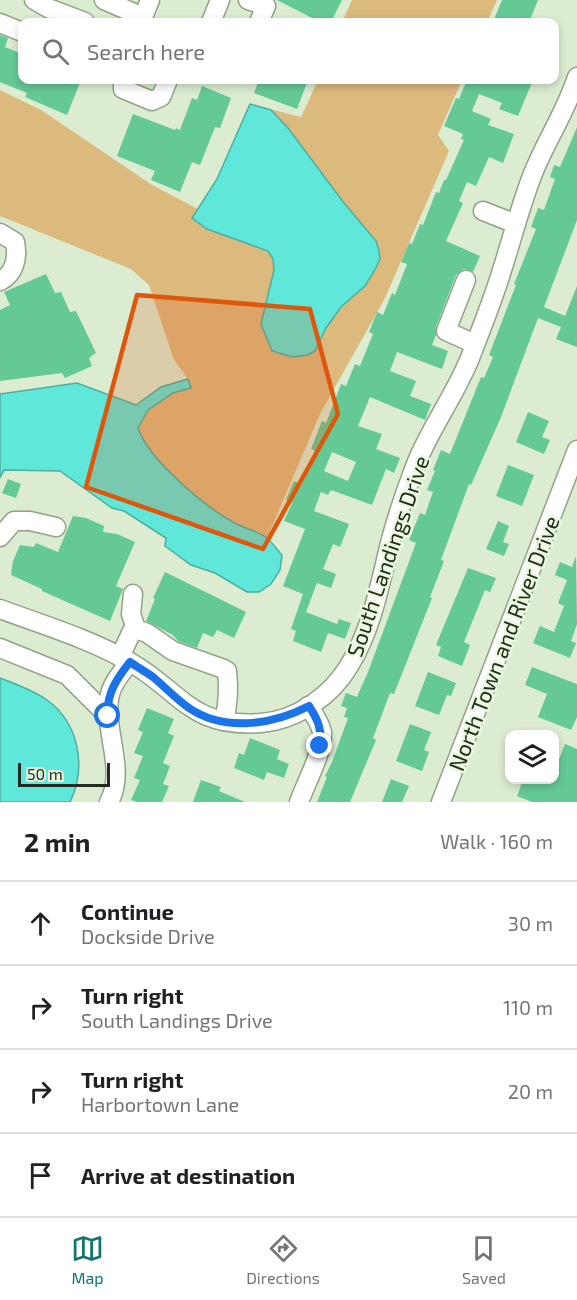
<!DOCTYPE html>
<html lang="en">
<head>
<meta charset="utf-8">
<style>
	:root { --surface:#fff; --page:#f2f2f2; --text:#202124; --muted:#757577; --line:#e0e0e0; --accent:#0f766e }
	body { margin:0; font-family:"Exo 2",sans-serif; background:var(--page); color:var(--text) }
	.controls { position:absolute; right:18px; bottom:18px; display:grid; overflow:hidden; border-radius:12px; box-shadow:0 3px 9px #0003 }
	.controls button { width:54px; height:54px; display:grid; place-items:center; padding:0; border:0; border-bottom:2px solid var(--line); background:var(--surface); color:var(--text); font:30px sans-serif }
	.scale { position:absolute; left:18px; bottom:15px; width:92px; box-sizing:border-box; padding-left:6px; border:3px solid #242a20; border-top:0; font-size:16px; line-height:21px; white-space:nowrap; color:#242a20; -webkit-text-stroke:4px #e8f9dd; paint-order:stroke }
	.stop { position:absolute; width:18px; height:18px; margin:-14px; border:4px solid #1a73e8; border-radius:50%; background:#fff }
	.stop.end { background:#1a73e8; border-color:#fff; box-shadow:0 2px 6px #0008 }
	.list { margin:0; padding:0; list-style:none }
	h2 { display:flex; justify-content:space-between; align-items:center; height:78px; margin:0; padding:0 24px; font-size:26px }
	h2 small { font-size:20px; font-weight:400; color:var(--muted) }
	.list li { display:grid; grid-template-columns:39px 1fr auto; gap:18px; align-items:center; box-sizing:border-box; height:84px; padding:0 24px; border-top:2px solid var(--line) }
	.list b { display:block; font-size:22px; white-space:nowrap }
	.list p { margin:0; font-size:20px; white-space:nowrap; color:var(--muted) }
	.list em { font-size:20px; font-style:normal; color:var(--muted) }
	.icon { flex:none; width:33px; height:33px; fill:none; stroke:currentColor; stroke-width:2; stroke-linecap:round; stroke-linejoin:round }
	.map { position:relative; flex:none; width:577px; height:802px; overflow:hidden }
	.search { position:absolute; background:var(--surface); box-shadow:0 3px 9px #0003; left:18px; right:18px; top:18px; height:66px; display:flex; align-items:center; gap:15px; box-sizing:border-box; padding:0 21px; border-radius:12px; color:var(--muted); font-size:22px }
	.sheet { height:414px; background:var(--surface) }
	nav { display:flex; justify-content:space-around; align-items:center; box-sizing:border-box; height:84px; border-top:2px solid var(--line); background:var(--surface); font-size:16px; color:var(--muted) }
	nav a { display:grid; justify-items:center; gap:3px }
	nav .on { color:var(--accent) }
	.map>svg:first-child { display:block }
	.green { fill:#dcb97d }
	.water { fill:#5fe7d9; stroke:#4daea2; stroke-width:1.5 }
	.building { fill:#65c996; fill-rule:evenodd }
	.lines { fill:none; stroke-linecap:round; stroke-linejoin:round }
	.minor-casing { stroke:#92a288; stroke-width:21 }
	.minor { stroke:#fff; stroke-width:18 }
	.route { stroke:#1a73e8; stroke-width:8 }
	.marked { fill:#de570d; fill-opacity:0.2; stroke:#de570d; stroke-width:4.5; stroke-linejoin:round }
	.labels { text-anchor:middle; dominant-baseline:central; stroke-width:5; stroke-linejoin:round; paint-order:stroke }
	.street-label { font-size:22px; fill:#242a20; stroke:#e8f9dd }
</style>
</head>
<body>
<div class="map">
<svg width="577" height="802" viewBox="0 0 577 802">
	<rect width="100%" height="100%" fill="#dbecd0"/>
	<g class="green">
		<polygon points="352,0 497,0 487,22 342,22"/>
		<path d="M318,80H462L438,135L449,151L385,298L320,414L267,538C255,532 241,527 229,520C198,500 150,463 138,428L148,410L173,393L191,388L188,379L174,360L149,285L131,269L0,216V90L41,110L152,185L198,209L217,179L250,104L301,117Z"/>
	</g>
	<g class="water">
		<polygon points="250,104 271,110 288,128 344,203 376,241 379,251 380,259 376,268 365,286 341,307 326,328 315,351 308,355 292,357 272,351 261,324 274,270 273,259 268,251 207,229 192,218 217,179"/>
		<path d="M188,379L191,388L173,393L148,410L138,428C148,459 204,506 233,522C243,528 257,531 267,538C272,542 277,550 282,555L280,570L271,584L259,592H247L215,573L191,565L165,546L166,538L124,511L112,508L60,471L4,470L0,478V394L77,383L136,405L161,387Z"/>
		<path d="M0,678C16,684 33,690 47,700C79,723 87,767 70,802H0Z"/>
	</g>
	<g class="building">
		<polygon points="277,0 342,0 331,22 320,22"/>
		<polygon points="502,0 538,0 529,22 493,22"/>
		<polygon points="0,35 8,38 5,47 22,54 22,80 81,80 67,115 25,97 27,93 0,82"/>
		<polygon points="259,80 308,80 297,109 254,93"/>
		<path d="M467,80H533L518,116L499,109L502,103L479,94L472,111L491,119L488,125L514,134L503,163L489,157L476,186L467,182L459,201L463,203L446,241L480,256L473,272L464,269L456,275L436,327V335L432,345L448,351L442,369L397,352L390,371L416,381L410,396L431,404L425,420L370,397L358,426L382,434L376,449L400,458L394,473L386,469L372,505L331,490L328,495L321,492L314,511L349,524L340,547L333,544L323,569L336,574L331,588L317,583L306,612L337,624L339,619L351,623L345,639L328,633L321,652L293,641L296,631L291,629L303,594L283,586L305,529L284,521L292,503L286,500L294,481L301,484L315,451L311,449L322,421L326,423L341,384L346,386L355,364L360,366L373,334L369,332L377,312L383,315L392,293L395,295L407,264L401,262L409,243L412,244L420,224L423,225L436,192L439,193L444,180H446L464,140L461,139L463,134L444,126L456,98L459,99ZM332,452L356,462L348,481L324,471Z"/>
		<polygon points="202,86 231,98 220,128 215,127 200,165 192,162 180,192 151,180 155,171 117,156 133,114 175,130 176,128 180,130 192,98 197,100"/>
		<polygon points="577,127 577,220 544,307 565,316 577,286 577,347 556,339 561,327 538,318 501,417 471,485 469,484 441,560 444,561 430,597 432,598 394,694 390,693 373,738 376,740 350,802 317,802 327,777 325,776 332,762 348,718 344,717 347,708 341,706 346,693 357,697 368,672 416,543 409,540 420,513 425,515 433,492 427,490 435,471 433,470 441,450 450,454 481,377 484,378 493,357 489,355 516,285 514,284 536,229 531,227 538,208 544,210 555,179 550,177 554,165 560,167"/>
		<polygon points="46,274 55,293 61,292 70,312 76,311 96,353 89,358 92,366 65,378 62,373 0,381 0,310 10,305 4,292"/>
		<polygon points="528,412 549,421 542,437 550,440 544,454 516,442"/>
		<polygon points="508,465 534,475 522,506 496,496"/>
		<polygon points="8,479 21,484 16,498 2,493"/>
		<polygon points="73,516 86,518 104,526 103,532 117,534 135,542 116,586 123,589 110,621 42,591 42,589 11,575 13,561 20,545 34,547 36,543 58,552"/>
		<polygon points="498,521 509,526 503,542 509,544 504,556 486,549"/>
		<polygon points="576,556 577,624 571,641 576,643 570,658 533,643 540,626 554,632 564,606 558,603 567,580 555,575 560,562 572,567"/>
		<polygon points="468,568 496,578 490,592 485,590 464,642 470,645 462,666 438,656 441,647 436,645"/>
		<polygon points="165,572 246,612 234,638 217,630 213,637 203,633 197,648 178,641 173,635 146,621 155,599 153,598"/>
		<polygon points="532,667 577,684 577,717 571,730 538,717 547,694 525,685"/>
		<polygon points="428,672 456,683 451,696 447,695 439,715 415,706"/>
		<polygon points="147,708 174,719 168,733 174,736 163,763 170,766 163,784 169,786 162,802 137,802 131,800 140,780 134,778 143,756 134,753 143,732 138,730"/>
		<polygon points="410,724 431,732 424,750 429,752 422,771 396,761"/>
		<polygon points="250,738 280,750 277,759 289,764 284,778 267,772 264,780 234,768 239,753 244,755"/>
		<polygon points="565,744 577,749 577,802 532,802 517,796 523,780 555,780 555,761 558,762"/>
		<polygon points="391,779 409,786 402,802 382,802"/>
		<polygon points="201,780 221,787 219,791 245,802 193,802"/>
	</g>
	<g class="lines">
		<g class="minor-casing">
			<g id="minor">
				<polyline points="34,0 48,8 85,22"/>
				<polyline points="104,0 143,17"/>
				<polyline points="248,0 266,6 259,22"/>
				<polyline points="141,22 150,0"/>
				<polyline points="211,22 220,0"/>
				<polyline points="0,23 22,32"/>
				<polyline points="123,80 123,89 152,101 161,97 168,80"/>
				<polyline points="483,211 516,224"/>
				<path d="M0,233L15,242C18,257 15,274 0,281"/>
				<polyline points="466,280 446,331 475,344"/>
				<polyline points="0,537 14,521 30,521 56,527"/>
				<polyline points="133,594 131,614 136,629"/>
				<path d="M0,609C43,625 90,639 130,662C182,692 190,728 261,723C297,720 331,696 349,666C372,629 380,584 390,543C397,516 406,490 416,464C431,427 455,395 470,358C481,329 493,300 502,270C512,239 520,207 532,176C545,142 566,112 577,77"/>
				<polyline points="0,648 67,675 108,716"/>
				<path d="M120,657L132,631L136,629L147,633L173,651L224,669L227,671C229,688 228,705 224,721"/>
				<path d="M109,802C127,769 102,729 110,694C113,682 122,672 130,662"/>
				<path d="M299,802C305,785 324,750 322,732C320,723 314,714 308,706"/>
				<polyline points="441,802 577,450"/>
			</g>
		</g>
		<use href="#minor" class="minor"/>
	</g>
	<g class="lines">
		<path class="route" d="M108,716C106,694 117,678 130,662C137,667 146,672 153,677C165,687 176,699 189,708C224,732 272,725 309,706C318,720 322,729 320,746"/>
	</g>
	<path class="marked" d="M137,295L310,309L338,414L263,549L86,487Z"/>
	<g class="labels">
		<g class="street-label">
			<text transform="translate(387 556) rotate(-71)">South Landings Drive</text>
			<text transform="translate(503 643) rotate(-69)">North Town and River Drive</text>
		</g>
	</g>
</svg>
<div class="controls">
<button><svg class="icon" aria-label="layers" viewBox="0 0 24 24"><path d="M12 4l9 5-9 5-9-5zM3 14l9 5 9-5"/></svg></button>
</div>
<div class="scale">50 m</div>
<div class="stop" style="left:108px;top:716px"></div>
<div class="stop end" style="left:320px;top:746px"></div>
<div class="search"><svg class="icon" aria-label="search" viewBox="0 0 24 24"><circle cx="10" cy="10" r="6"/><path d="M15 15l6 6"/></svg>Search here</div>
</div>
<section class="sheet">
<h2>2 min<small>Walk · 160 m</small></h2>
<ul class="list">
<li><svg class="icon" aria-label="ahead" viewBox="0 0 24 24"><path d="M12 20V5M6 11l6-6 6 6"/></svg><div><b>Continue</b><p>Dockside Drive</p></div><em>30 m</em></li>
<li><svg class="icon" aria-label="right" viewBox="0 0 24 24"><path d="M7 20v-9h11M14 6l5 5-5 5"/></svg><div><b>Turn right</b><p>South Landings Drive</p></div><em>110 m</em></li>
<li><svg class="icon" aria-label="right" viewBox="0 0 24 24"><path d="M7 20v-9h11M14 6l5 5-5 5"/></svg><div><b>Turn right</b><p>Harbortown Lane</p></div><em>20 m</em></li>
<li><svg class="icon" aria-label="arrive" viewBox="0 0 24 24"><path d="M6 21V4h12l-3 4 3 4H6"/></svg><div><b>Arrive at destination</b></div></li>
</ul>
</section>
<nav>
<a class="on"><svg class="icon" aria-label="map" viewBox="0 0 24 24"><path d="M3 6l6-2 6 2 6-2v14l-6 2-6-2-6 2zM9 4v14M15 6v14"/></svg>Map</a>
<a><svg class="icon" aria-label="directions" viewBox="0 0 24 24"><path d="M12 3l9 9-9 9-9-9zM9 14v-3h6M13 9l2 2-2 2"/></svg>Directions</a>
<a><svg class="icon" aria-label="saved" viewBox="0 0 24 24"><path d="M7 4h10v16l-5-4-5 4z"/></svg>Saved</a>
</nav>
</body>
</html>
